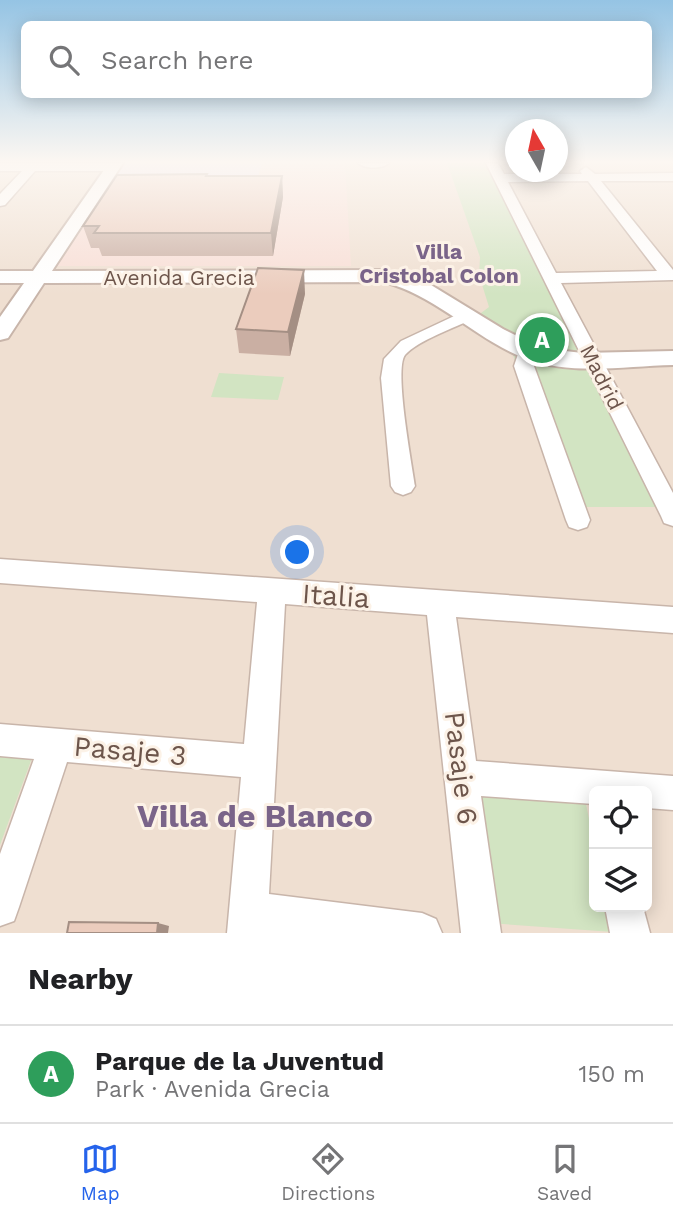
<!DOCTYPE html>
<html lang="en">
<head>
<meta charset="utf-8">
<style>
	:root { --surface:#fff; --page:#f6f6f6; --text:#202124; --muted:#757577; --line:#e0e0e0; --accent:#2563eb }
	body { margin:0; font-family:"Work Sans",sans-serif; background:var(--page); color:var(--text) }
	.controls { position:absolute; right:21px; bottom:21px; display:grid; overflow:hidden; border-radius:10px; box-shadow:0 4px 18px #0003 }
	.controls button { width:63px; height:63px; display:grid; place-items:center; padding:0; border:0; border-bottom:2px solid var(--line); background:var(--surface); color:var(--text); font:35px sans-serif }
	.compass { position:absolute; left:505px; top:119px; width:63px; height:63px; border-radius:50%; background:var(--surface); box-shadow:0 4px 18px #0003; rotate:351deg }
	.you { position:absolute; left:298px; top:553px; width:24px; height:24px; margin:-18px; border:5px solid #fff; border-radius:50%; background:#1a73e8; box-shadow:0 0 0 10px #1a73e833 }
	.badge { display:grid; place-items:center; width:46px; height:46px; border-radius:50%; background:var(--accent); color:#fff; font-size:23px; font-weight:700 }
	.pin { position:absolute; translate:-50% -50%; border:4px solid #fff; box-shadow:0 2px 7px #0006 }
	.list { margin:0; padding:0; list-style:none }
	h2 { display:flex; justify-content:space-between; align-items:center; height:91px; margin:0; padding:0 28px; font-size:30px }
	h2 small { font-size:23px; font-weight:400; color:var(--muted) }
	.list li { display:grid; grid-template-columns:46px 1fr auto; gap:21px; align-items:center; box-sizing:border-box; height:98px; padding:0 28px; border-top:2px solid var(--line) }
	.list b { display:block; font-size:26px; white-space:nowrap }
	.list p { margin:0; font-size:23px; white-space:nowrap; color:var(--muted) }
	.list em { font-size:23px; font-style:normal; color:var(--muted) }
	.icon { flex:none; width:38px; height:38px; fill:none; stroke:currentColor; stroke-width:2; stroke-linecap:round; stroke-linejoin:round }
	.map { position:relative; flex:none; width:673px; height:933px; overflow:hidden }
	.search { position:absolute; background:var(--surface); box-shadow:0 4px 18px #0003; left:21px; right:21px; top:21px; height:77px; display:flex; align-items:center; gap:18px; box-sizing:border-box; padding:0 24px; border-radius:10px; color:var(--muted); font-size:26px }
	.sheet { height:189px; background:var(--surface) }
	nav { display:flex; justify-content:space-around; align-items:center; box-sizing:border-box; height:98px; border-top:2px solid var(--line); background:var(--surface); font-size:19px; color:var(--muted) }
	nav a { display:grid; justify-items:center; gap:4px }
	nav .on { color:var(--accent) }
	.map>svg:first-child { display:block }
	.residential { fill:#efdfd1; fill-rule:evenodd }
	.commercial { fill:#f8ded6 }
	.education { fill:#ebdff5 }
	.green { fill:#d2e4c2 }
	.lines { fill:none; stroke-linecap:round; stroke-linejoin:round }
	.minor-casing { stroke:#c8b5aa; stroke-width:3 }
	.tertiary-casing { stroke:#c8b5aa; stroke-width:4 }
	.minor { fill:#fff; fill-rule:evenodd }
	.tertiary { fill:#fff; fill-rule:evenodd }
	.wall { fill:#caafa3 }
	.shaded-wall { fill:#a48f84 }
	.building { fill:#ebccbd; stroke:#a48f84; stroke-width:2 }
	.labels { text-anchor:middle; dominant-baseline:central; stroke-width:6; stroke-linejoin:round; paint-order:stroke }
	.far-neighbourhood-label { font-size:21px; font-weight:bold; fill:#7a6489; stroke:#fcf2e7 }
	.far-street-label { font-size:21px; fill:#6d554b; stroke:#fcf2e7 }
	.near-street-label { font-size:28px; fill:#6d554b; stroke:#fcf2e7 }
	.near-neighbourhood-label { font-size:32px; font-weight:bold; fill:#7a6489; stroke:#fcf2e7 }
</style>
</head>
<body>
<div class="map">
<svg width="673" height="933" viewBox="0 0 673 933">
	<rect width="100%" height="100%" fill="#f9eee2"/>
	<path class="residential" d="M0,163H515L516,172H558V163H673V933H0ZM594,791H647V907H594Z"/>
	<polygon class="commercial" points="262,163 345,163 351,266 56,266 101,192 253,194"/>
	<polygon class="education" points="122,163 262,163 253,194 101,192"/>
	<g class="green">
		<polygon points="447,163 487,163 660,507 563,507 506,333 477,316 489,307 479,275 480,257"/>
		<polygon points="219,373 284,377 278,400 211,397"/>
		<polygon points="0,757 32,758 0,845"/>
		<polygon points="474,787 584,794 594,844 594,907 608,907 613,932 488,923"/>
	</g>
	<g class="lines">
		<g class="minor-casing">
			<g id="minor">
				<polygon points="0,163 113,163 119,167 113,171 35,171 5,205 0,206 0,194 22,171 0,171"/>
				<path d="M358,163H389C382,169 365,169 358,163Z"/>
				<path d="M486,163H498L504,174H582L580,171L586,167L595,174L673,173V181H601L673,270V280L561,283L673,493V526L664,523L661,516ZM588,181L657,271L556,273L508,182Z"/>
				<path d="M467,310L473,311L476,315L473,319C456,327 417,341 405,355C394,369 412,464 415,486L411,492L403,495L395,492L391,486L381,378L384,359L401,341Z"/>
				<polygon points="528,345 537,351 534,366 590,520 587,527 578,530 569,527 566,520 514,366 519,351"/>
				<polygon points="0,559 673,607 673,633 456,617 476,761 673,776 673,810 647,808 647,791 594,791 594,804 481,796 501,933 461,933 427,615 285,604 269,894 422,913 436,919 442,933 227,933 241,777 67,762 19,907 14,921 0,926 0,854 34,759 0,756 0,724 244,744 257,602 0,583"/>
				<polygon points="605,907 643,907 650,933 610,933"/>
			</g>
		</g>
		<g class="tertiary-casing">
			<path id="tertiary" d="M109,163H123L52,271L384,270L431,285L503,329L541,348L582,353L673,351V365C625,366 570,376 524,358C474,338 437,296 384,282L44,283L8,338L0,340V317L24,283H0V271H33Z"/>
		</g>
		<use href="#minor" class="minor"/>
		<use href="#tertiary" class="tertiary"/>
	</g>
	<g class="wall">
		<polygon points="208,176 282,176 283,197 273,256 102,256 99,248 91,248 83,226"/>
		<polygon points="305,294 290,356 239,353 236,329"/>
	</g>
	<g class="shaded-wall">
		<polygon points="282,176 283,197 273,256 271,233"/>
		<polygon points="304,270 305,294 290,356 288,332"/>
		<polygon points="158,923 169,926 168,933 157,933"/>
	</g>
	<g class="building">
		<polygon points="207,174 206,176 282,176 271,233 94,233 99,226 83,226 117,175"/>
		<polygon points="258,268 304,270 288,332 236,329"/>
		<polygon points="69,922 158,923 157,933 67,933"/>
	</g>
	<linearGradient id="sky" x2="0" y2="1"><stop stop-color="#95c4e4"/><stop offset="0.55" stop-color="#fcf7f2"/><stop offset="1" stop-color="#fcf7f2" stop-opacity="0"/></linearGradient>
	<rect width="673" height="294" fill="url(#sky)"/>
	<g class="labels">
		<g class="far-neighbourhood-label">
			<text x="439" y="251">Villa<tspan x="439" dy="24">Cristobal Colon</tspan></text>
		</g>
		<g class="far-street-label">
			<text x="179" y="277">Avenida Grecia</text>
			<text transform="translate(602 377) rotate(63)">Madrid</text>
		</g>
		<g class="near-street-label">
			<text transform="translate(336 596) rotate(4)">Italia</text>
			<text transform="translate(130 751) rotate(5)">Pasaje 3</text>
			<text transform="translate(461 768) rotate(83)">Pasaje 6</text>
		</g>
		<g class="near-neighbourhood-label">
			<text x="255" y="816">Villa de Blanco</text>
		</g>
	</g>
</svg>
<div class="controls">
<button><svg class="icon" aria-label="locate" viewBox="0 0 24 24"><circle cx="12" cy="12" r="6"/><path d="M12 2v4M12 18v4M2 12h4M18 12h4"/></svg></button>
<button><svg class="icon" aria-label="layers" viewBox="0 0 24 24"><path d="M12 4l9 5-9 5-9-5zM3 14l9 5 9-5"/></svg></button>
</div>
<svg class="compass" viewBox="-18 -18 36 36"><path d="M0-13l5 13h-10z" fill="#e53935"/><path d="M0 13l5-13h-10z" fill="#757577"/></svg>
<div class="you"></div>
<div class="pin badge" style="left:542px;top:340px;background:#2e9e5b">A</div>
<div class="search"><svg class="icon" aria-label="search" viewBox="0 0 24 24"><circle cx="10" cy="10" r="6"/><path d="M15 15l6 6"/></svg>Search here</div>
</div>
<section class="sheet">
<h2>Nearby<small></small></h2>
<ul class="list">
<li><span class="badge" style="background:#2e9e5b">A</span><div><b>Parque de la Juventud</b><p>Park · Avenida Grecia</p></div><em>150 m</em></li>
</ul>
</section>
<nav>
<a class="on"><svg class="icon" aria-label="map" viewBox="0 0 24 24"><path d="M3 6l6-2 6 2 6-2v14l-6 2-6-2-6 2zM9 4v14M15 6v14"/></svg>Map</a>
<a><svg class="icon" aria-label="directions" viewBox="0 0 24 24"><path d="M12 3l9 9-9 9-9-9zM9 14v-3h6M13 9l2 2-2 2"/></svg>Directions</a>
<a><svg class="icon" aria-label="saved" viewBox="0 0 24 24"><path d="M7 4h10v16l-5-4-5 4z"/></svg>Saved</a>
</nav>
</body>
</html>
